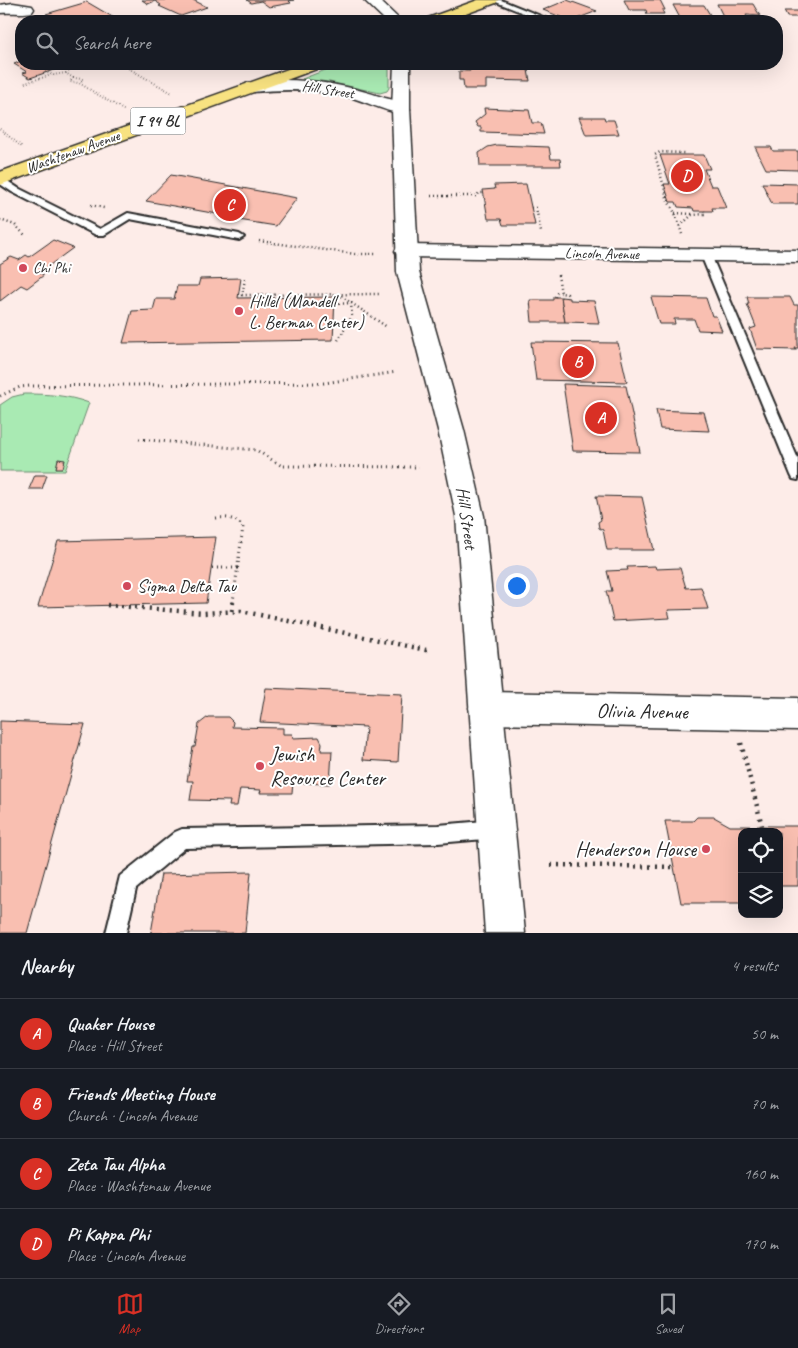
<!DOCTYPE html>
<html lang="en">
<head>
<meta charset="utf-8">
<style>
	:root { --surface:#171b24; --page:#20242c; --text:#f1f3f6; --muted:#9ea1a6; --line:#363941; --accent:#d93025 }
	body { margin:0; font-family:Caveat,sans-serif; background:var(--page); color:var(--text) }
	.controls { position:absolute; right:15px; bottom:15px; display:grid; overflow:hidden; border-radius:10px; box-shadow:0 5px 20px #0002 }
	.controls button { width:45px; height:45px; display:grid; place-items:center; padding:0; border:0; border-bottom:1px solid var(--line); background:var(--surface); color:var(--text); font:25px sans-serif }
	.you { position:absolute; left:516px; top:585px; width:18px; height:18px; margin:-12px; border:4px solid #fff; border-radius:50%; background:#1a73e8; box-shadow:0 0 0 8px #1a73e833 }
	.badge { display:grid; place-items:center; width:32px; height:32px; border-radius:50%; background:var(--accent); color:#fff; font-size:16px; font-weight:700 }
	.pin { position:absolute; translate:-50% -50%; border:2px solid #fff; box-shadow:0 1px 5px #0006 }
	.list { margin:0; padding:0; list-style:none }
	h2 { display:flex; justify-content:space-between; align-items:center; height:65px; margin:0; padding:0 20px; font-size:21px }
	h2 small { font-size:16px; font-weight:400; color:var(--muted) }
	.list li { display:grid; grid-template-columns:32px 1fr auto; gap:15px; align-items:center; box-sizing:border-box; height:70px; padding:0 20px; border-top:1px solid var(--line) }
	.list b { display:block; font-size:19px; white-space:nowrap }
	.list p { margin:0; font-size:16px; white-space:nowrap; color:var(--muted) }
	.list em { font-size:16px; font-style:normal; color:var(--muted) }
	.icon { flex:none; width:28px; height:28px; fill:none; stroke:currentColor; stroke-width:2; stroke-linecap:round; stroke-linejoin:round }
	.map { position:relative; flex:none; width:798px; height:933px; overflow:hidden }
	.search { position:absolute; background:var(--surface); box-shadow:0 5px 20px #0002; left:15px; right:15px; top:15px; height:55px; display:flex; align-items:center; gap:12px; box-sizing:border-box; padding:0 18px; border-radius:20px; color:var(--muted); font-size:19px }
	.sheet { height:345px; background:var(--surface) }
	nav { display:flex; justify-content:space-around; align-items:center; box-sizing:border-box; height:70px; border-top:1px solid var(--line); background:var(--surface); font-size:14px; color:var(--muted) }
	nav a { display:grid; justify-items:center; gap:2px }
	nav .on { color:var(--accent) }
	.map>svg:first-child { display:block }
	.green { fill:#a9eab3; stroke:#6a8a6f }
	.building { fill:#f9bfb1; stroke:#2b2b2b }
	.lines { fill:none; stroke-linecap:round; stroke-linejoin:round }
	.service-casing { stroke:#2b2b2b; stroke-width:4 }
	.minor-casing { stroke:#2b2b2b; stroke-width:3 }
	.tertiary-casing { stroke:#2b2b2b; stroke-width:3 }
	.primary-casing { stroke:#2b2b2b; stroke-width:3 }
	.path-far3 { stroke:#2b2b2b; stroke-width:2; stroke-dasharray:0.5 2.5; stroke-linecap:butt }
	.path-far2 { stroke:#2b2b2b; stroke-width:2.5; stroke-dasharray:1 3; stroke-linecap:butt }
	.path-far1 { stroke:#2b2b2b; stroke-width:3; stroke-dasharray:1 4; stroke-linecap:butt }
	.path { stroke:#2b2b2b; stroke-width:4.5; stroke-dasharray:2 5; stroke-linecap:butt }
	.service { fill:#fff; fill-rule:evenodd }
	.minor { fill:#fff; fill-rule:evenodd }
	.tertiary { fill:#fff; fill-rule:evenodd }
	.primary { fill:#f8e281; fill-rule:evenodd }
	.poi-dot { fill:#d1495b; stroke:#fff; stroke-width:2 }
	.labels { text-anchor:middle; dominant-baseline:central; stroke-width:4; stroke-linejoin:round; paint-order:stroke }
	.far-street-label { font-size:15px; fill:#2b2b2b; stroke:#fff }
	.far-poi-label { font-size:15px; fill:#2b2b2b; stroke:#fff; text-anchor:start }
	.shield { fill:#fff; stroke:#6b6b6b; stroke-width:1 }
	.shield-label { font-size:16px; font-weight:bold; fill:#2b2b2b }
	.poi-label { font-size:18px; fill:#2b2b2b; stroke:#fff; text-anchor:start }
	.street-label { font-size:18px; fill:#2b2b2b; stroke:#fff }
	.near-street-label { font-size:21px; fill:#2b2b2b; stroke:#fff }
	.near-poi-label { font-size:21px; fill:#2b2b2b; stroke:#fff; text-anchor:start }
</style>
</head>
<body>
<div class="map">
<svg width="798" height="933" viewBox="0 0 798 933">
	<rect width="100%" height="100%" fill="#fdece8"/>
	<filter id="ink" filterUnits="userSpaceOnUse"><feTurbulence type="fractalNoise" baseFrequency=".02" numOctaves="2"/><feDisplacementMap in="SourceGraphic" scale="10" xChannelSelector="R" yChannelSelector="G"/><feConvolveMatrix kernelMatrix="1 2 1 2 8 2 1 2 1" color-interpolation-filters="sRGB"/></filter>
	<g filter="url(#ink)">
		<g class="green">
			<polygon points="341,64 389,64 389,88 387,91 380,93 329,82 302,79"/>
			<path d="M24,394C48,394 67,395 89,403L65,471H0V405L12,397Z"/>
		</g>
		<g class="building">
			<polygon points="142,0 193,0 207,7 181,16 159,6 161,5 155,1 148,4"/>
			<polygon points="247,0 294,0 289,1 291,3 269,7 261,1 251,3"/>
			<polygon points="567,0 597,11 571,21 543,10"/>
			<polygon points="624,0 660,0 665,10 662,10 664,14 647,14 646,10 629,10"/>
			<polygon points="87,2 116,19 113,20 115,21 58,21 46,14"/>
			<polygon points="717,4 753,4 760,16 746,15 748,19 724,18"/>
			<polygon points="673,5 704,5 712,18 680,18"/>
			<polygon points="784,11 798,11 798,17 787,17"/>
			<polygon points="21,61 21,64 71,64 30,78 22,73 27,72 14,64"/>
			<polygon points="470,67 485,67 486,70 528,70 530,81 486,80 486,89 464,89 463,80 459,80 459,71 470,71"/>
			<polygon points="484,108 529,110 532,123 541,123 544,134 481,132 481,127 478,127 475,122 485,114"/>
			<polygon points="579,117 604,117 605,120 614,120 619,134 586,135"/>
			<polygon points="497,145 549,147 551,159 560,159 561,166 480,166 479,153 488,147"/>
			<polygon points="755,147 771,147 773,151 798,151 798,170 766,169"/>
			<polygon points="660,155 704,155 710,169 704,169 711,186 717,186 726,208 712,208 713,211 694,211 693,208 678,207 676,202 670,202 664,184 670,184"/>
			<polygon points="171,175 297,198 276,226 226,218 221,217 223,215 146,201"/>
			<polygon points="762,183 798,184 798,204 772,204"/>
			<polygon points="526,184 535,225 503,225 501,219 488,219 483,190 495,189 494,185"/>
			<polygon points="53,240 73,248 39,273 44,275 27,288 21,285 0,301 0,264 11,257 19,260 26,255 29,257"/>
			<polygon points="241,278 238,298 335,297 333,340 123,343 132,311 153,310 156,299 174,299 177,286 198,286 200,279"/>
			<polygon points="553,297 561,297 565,322 532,322 530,300 553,300"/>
			<polygon points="561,297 570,298 570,300 594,301 599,323 565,322"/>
			<polygon points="651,297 706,298 712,316 716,316 722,331 698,330 694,319 674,319 675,324 659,324"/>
			<polygon points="747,297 790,297 794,305 798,305 798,348 795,348 796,350 757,349 750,329 756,327 747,304 749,304"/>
			<polygon points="531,342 618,343 627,382 536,380"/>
			<polygon points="563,384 626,386 640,452 573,451"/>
			<polygon points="656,410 704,412 709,431 660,429"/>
			<polygon points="58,459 65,460 63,468 56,468"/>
			<polygon points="35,475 47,475 42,489 29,489"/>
			<polygon points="596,496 642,497 654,550 607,550 603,530 599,528 598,522 601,520"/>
			<polygon points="216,537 206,603 38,607 58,541"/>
			<polygon points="655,566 656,569 680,568 686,588 701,587 708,609 668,610 670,618 613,621 606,591 612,591 607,571 628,570 627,567"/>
			<polygon points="266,688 402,694 398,762 363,760 366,727 260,722"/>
			<polygon points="208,717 228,717 233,722 232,727 283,728 283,734 292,734 293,738 319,737 322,743 321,751 332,751 330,784 293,783 292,793 260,793 261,790 240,789 237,806 229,806 230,801 190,800 193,781 187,781 193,747 195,747 199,724"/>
			<polygon points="0,721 85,724 27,933 0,933"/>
			<polygon points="697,817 714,817 730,826 798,826 798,886 779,886 779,832 742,832 742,903 681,903 665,821 693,821"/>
			<polygon points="251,872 245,933 151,933 161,874"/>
		</g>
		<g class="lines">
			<g class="service-casing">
				<g id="service">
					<polygon points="491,0 501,0 553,21 543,21"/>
					<polygon points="0,176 18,188 100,229 128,213 239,234 244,237 239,240 130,219 104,235 96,235 12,192 0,184"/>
					<polygon points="706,252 711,255 798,459 798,480 793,479 791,475 701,255"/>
					<polygon points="496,820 503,822 505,829 503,836 496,838 438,843 185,848 136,889 126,933 106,933 120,876 175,832 182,829 438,825"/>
				</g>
			</g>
			<g class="minor-casing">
				<g id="minor">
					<path d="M13,3L32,6L34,9L32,12C22,14 11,12 0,13V5Z"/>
					<path d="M274,80C312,79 348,85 385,98C393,100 405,102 410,109L407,113L401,114C382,110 364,101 346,96C315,89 284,89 253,92L247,91L245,87L247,83Z"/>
					<polygon points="406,245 798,250 798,262 406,257 398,256 395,251 398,246"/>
					<polygon points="486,692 798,698 798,730 486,724 474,719 469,708 474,697"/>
				</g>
			</g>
			<g class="tertiary-casing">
				<g id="tertiary">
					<polygon points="364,0 379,0 401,21 386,21"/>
					<polygon points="394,64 410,64 410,109 419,272 464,430 484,516 525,933 485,933 456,516 438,430 397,272 392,109"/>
				</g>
			</g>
			<g class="primary-casing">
				<g id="primary">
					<polygon points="478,0 498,0 496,3 446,21 426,21 428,18"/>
					<polygon points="302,64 324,64 322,67 0,185 0,172"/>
				</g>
			</g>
			<g class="path-far3">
				<polyline points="121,64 172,93"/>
				<polyline points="340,69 354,64"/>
				<polyline points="45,72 54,75 66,73 73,78 70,82 79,83 125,111"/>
				<polyline points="66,73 73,67 70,64"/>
				<polyline points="73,78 83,79 80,82"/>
				<polyline points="25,83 51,75"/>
				<polyline points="0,129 22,147"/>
			</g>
			<g class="path-far2">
				<polyline points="431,196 477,196 479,193 484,193"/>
				<polyline points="91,205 104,208"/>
				<polyline points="531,208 536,208 541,232"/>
				<polyline points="675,213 692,214"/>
				<polyline points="0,220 15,225 26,236"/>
				<polyline points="680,226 692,215 705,214 704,211"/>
				<polyline points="682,234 675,213 668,201 655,155 660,152 684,153"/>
				<polyline points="259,241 355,254 377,254"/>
				<polyline points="558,275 561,293 567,294 568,297"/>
				<polyline points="245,279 242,295 381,294"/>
				<polyline points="338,294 387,327"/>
				<polyline points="555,297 557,293 561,293"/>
				<polyline points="335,304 351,303 352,316 337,342"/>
			</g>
			<g class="path-far1">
				<polyline points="0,396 20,387 30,386 324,383 397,372"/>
				<polyline points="139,439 256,450 282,466 419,467"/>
				<path d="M216,518C227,517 236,518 243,527L233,602"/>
				<polyline points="212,568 238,568"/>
			</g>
			<g class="path">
				<polyline points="107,605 203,613 241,611 426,650 431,648"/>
				<polyline points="232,611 233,601"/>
				<polyline points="741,743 762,826"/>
				<polyline points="551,865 674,867"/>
			</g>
			<use href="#service" class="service"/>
			<use href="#minor" class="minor"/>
			<use href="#tertiary" class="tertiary"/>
			<use href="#primary" class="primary"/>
		</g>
	</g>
	<g class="poi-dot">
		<circle cx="23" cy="268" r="5"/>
		<circle cx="239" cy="311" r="5"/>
		<circle cx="127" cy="586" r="5"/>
		<circle cx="260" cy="766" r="5"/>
		<circle cx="706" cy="849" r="5"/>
	</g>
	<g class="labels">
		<g class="far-street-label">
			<text transform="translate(328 90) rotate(9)">Hill Street</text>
			<text transform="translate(73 152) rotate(-20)">Washtenaw Avenue</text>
			<text transform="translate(602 254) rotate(1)">Lincoln Avenue</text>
		</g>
		<g class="far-poi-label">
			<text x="33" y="268">Chi Phi</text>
		</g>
		<rect class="shield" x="130.5" y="107.5" width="55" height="27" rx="4"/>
		<g class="shield-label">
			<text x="158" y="121">I 94 BL</text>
		</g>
		<g class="poi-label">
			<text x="249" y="301">Hillel (Mandell<tspan x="249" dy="21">L. Berman Center)</tspan></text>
			<text x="137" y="586">Sigma Delta Tau</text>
		</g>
		<g class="street-label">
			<text transform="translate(467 518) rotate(82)">Hill Street</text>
		</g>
		<g class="near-street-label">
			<text transform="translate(642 711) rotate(1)">Olivia Avenue</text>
		</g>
		<g class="near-poi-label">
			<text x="270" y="754">Jewish<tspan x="270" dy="24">Resource Center</tspan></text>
			<text x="696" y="849" text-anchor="end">Henderson House</text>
		</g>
	</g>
</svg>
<div class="controls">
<button><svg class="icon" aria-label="locate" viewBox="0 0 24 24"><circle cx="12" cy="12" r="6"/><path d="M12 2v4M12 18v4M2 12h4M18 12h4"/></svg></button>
<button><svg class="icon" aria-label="layers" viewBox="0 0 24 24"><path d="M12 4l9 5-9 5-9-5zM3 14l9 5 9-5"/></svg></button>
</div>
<div class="you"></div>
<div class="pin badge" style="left:601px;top:418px">A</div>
<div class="pin badge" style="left:578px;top:362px">B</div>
<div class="pin badge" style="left:230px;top:205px">C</div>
<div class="pin badge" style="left:687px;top:176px">D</div>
<div class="search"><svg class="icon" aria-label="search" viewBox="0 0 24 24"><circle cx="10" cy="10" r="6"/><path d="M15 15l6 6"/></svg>Search here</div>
</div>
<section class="sheet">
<h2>Nearby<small>4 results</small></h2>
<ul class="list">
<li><span class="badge">A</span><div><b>Quaker House</b><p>Place · Hill Street</p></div><em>50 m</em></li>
<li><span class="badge">B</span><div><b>Friends Meeting House</b><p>Church · Lincoln Avenue</p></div><em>70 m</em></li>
<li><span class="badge">C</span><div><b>Zeta Tau Alpha</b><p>Place · Washtenaw Avenue</p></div><em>160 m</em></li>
<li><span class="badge">D</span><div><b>Pi Kappa Phi</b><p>Place · Lincoln Avenue</p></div><em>170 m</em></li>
</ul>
</section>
<nav>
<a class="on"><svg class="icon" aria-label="map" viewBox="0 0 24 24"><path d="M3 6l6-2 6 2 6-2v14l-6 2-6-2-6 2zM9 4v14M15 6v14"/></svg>Map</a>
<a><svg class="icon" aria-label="directions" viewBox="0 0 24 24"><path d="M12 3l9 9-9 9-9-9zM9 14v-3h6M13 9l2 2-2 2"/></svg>Directions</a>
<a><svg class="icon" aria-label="saved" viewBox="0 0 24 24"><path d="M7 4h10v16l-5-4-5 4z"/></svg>Saved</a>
</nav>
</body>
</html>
